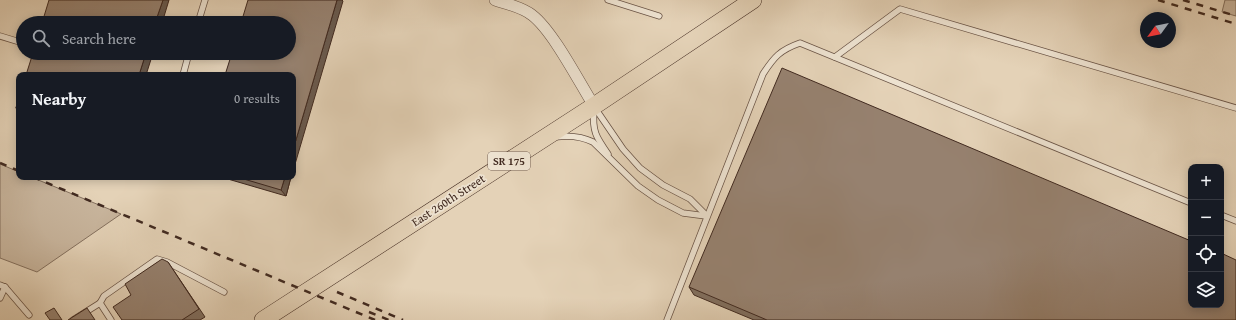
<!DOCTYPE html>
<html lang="en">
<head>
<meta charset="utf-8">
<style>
	:root { --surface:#171b24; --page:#20242c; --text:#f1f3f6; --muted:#9ea1a6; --line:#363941 }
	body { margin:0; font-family:"Gentium Book Plus",serif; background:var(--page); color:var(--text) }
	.controls { position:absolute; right:12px; bottom:12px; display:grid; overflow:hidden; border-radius:8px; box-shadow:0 2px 10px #0003 }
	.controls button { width:36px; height:36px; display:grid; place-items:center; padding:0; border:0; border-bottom:1px solid var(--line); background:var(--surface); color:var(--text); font:20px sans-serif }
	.compass { position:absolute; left:1140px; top:12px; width:36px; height:36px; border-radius:50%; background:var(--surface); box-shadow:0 2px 10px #0003; rotate:237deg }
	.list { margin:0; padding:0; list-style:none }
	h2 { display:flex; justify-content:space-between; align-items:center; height:52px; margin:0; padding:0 16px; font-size:17px }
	h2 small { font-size:13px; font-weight:400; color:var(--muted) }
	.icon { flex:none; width:22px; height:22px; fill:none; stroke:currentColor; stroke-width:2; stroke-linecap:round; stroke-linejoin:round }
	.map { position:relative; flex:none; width:1236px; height:320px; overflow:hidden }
	.search { position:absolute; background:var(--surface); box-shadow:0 2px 10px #0003; left:16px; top:16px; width:280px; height:44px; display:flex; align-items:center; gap:10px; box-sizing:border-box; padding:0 14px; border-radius:22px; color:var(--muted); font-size:15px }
	.panel { position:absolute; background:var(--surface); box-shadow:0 2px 10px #0003; left:16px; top:72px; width:280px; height:108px; border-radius:8px }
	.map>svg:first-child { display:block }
	.green { fill:#c8b59d; stroke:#84705e }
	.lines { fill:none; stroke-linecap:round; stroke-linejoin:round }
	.service-casing { stroke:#6a5446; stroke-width:7 }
	.minor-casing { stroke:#6a5446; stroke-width:12 }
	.primary-casing { stroke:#412a20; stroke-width:18 }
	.service { stroke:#ede2d0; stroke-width:5.5 }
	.minor { stroke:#ede2d0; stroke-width:11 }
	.primary { stroke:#e4d2b7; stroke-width:17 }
	.rail { stroke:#412a20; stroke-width:2.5; stroke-dasharray:7 7; stroke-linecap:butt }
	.wall { fill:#816f5f; stroke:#412a20 }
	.shaded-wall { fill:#695a4e; stroke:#412a20 }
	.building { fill:#96816f; stroke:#412a20 }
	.labels { text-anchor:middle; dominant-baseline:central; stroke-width:3.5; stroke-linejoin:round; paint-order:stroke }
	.shield { fill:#ede2d0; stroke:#756155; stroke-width:1 }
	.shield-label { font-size:11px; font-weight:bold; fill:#412a20 }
	.street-label { font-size:12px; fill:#412a20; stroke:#ede2d0 }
</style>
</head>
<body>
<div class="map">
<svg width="1236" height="320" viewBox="0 0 1236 320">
	<rect width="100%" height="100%" fill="#e4d2b7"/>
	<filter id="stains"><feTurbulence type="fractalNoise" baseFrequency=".005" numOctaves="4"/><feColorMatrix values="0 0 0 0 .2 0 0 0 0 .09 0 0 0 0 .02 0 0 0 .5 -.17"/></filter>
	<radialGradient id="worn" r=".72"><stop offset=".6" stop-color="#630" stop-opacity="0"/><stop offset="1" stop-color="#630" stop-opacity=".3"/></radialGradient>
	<g class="green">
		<polygon points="1225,0 1236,0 1236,16 1222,12"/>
		<polygon points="0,164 19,172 19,177 31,177 121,214 37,272 0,258"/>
	</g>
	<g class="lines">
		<g class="service-casing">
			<g id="service">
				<polyline points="608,0 659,16"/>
				<polyline points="198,23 205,0"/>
				<polyline points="0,36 23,43"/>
				<polyline points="835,57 900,9 1236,108"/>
				<polyline points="183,75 189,53"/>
				<polyline points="595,108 623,149 640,168 663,185 690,199 706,215"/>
				<path d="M594,110C592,131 596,137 608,154"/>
				<path d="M555,137C569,135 581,136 593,142L638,186L658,200L683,213L706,216"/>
				<polyline points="1221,215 1236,221"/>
				<polyline points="0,285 5,287 0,298"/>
				<polyline points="5,287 29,315"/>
				<polyline points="73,320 100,303"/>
				<polyline points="111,320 100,303 104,296 157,259 167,262 224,292"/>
				<path d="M667,320L763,74C774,57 780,50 800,43L1191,203"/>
			</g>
		</g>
		<g class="minor-casing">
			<path id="minor" d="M495,0C507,4 522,7 532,15C553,31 579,82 594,106"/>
		</g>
		<g class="primary-casing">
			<polyline id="primary" points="263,320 594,106 753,0"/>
		</g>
		<use href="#service" class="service"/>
		<use href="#minor" class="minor"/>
		<use href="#primary" class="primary"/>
		<g class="rail">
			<polyline points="1158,0 1236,24"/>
			<polyline points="1183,0 1236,16"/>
			<polyline points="0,163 19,171"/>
			<polyline points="33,177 375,320"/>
			<polyline points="337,292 403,320"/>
			<polyline points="369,312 389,320"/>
		</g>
	</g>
	<g class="wall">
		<polygon points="19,97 19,113 16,108"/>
		<polygon points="221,177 291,177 286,196"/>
		<polygon points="168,262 205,317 200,320 122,320 131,295"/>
		<polygon points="689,287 1236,320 754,320 694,295"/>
	</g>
	<g class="shaded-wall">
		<polygon points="163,0 169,0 162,23 155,23"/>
		<polygon points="337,0 342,0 343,1 293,171 293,150"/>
		<polygon points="146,53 153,53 146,75 139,75"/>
		<polygon points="285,177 291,177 286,196 281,190"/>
	</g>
	<g class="building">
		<polygon points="49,0 163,0 155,23 42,23"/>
		<polygon points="248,0 337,0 293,150 293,75 225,75 232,53 289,53 289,23 241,23"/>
		<polygon points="33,53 146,53 139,75 26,75"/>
		<polygon points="782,68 1191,241 1191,305 1221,305 1221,253 1236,260 1236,320 767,320 689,287"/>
		<polygon points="19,97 19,109 16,108"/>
		<polygon points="237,177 285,177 281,190"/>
		<polygon points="162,259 168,262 199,309 182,320 122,320 113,307 131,295 125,284"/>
		<polygon points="54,308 62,320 50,320 45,313"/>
		<polygon points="87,308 95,320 68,320"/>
	</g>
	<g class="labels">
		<rect class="shield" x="488" y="152" width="42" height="18" rx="3"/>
		<g class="shield-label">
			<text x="509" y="161">SR 175</text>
		</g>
		<g class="street-label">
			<text transform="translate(448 200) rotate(-33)">East 260th Street</text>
		</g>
	</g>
	<rect width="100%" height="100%" filter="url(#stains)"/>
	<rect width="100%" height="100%" fill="url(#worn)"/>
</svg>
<div class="controls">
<button>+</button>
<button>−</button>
<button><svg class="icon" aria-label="locate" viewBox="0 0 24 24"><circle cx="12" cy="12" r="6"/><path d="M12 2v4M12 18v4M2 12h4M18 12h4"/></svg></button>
<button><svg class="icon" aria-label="layers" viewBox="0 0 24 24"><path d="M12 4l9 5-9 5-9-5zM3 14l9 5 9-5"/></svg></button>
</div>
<svg class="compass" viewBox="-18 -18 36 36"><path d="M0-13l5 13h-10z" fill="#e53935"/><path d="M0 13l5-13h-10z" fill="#9ea1a6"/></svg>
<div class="search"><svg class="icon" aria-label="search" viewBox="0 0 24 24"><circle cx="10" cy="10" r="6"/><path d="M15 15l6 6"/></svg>Search here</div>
<section class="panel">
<h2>Nearby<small>0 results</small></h2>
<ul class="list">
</ul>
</section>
</div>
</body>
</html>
